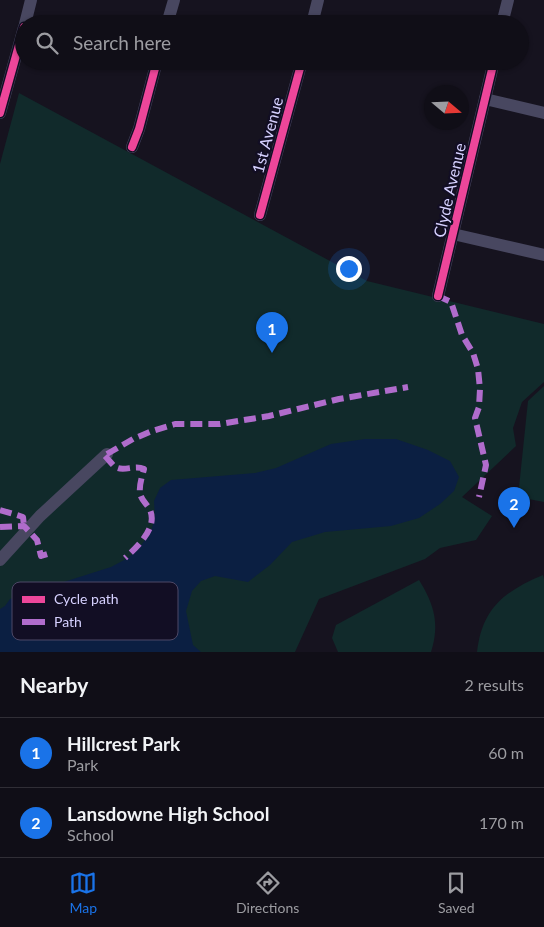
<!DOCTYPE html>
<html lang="en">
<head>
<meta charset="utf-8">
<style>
	:root { --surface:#100e17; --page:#191720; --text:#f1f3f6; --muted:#9c9ca1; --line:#302e36; --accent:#1a73e8 }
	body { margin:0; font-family:Lato,sans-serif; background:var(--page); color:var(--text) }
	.compass { position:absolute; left:424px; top:85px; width:45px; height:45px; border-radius:50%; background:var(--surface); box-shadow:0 1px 4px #0004; rotate:109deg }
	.you { position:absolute; left:348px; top:268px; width:18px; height:18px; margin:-12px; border:4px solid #fff; border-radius:50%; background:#1a73e8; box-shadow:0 0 0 8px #1a73e833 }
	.badge { display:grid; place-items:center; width:32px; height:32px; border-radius:50%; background:var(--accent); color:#fff; font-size:16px; font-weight:700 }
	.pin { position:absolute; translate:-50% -41px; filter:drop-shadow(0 1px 2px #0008) }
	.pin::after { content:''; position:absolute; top:26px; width:18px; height:15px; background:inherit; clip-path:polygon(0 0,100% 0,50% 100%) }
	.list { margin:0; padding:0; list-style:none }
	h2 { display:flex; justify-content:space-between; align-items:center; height:65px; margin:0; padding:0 20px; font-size:21px }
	h2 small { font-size:16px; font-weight:400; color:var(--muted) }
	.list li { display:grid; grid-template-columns:32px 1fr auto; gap:15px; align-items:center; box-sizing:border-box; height:70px; padding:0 20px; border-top:1px solid var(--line) }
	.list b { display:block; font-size:19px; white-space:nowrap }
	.list p { margin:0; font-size:16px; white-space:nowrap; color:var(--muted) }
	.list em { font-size:16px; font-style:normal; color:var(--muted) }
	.icon { flex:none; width:28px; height:28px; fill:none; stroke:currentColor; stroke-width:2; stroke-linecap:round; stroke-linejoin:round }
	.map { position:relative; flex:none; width:544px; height:652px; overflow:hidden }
	.search { position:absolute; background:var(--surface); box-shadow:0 1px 4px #0004; left:15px; right:15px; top:15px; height:55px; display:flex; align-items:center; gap:12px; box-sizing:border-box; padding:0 18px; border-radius:28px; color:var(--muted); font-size:19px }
	.sheet { height:205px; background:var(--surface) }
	nav { display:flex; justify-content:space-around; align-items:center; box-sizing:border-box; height:70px; border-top:1px solid var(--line); background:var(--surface); font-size:14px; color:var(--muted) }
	nav a { display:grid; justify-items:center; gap:2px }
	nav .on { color:var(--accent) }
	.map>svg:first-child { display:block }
	.green { fill:#112a2b }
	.water { fill:#0b1f42 }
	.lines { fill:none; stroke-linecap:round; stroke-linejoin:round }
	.minor { stroke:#484760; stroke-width:12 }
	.quiet { stroke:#b06ccc; stroke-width:6; stroke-dasharray:12 6; stroke-linecap:butt }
	.cycleway-casing { stroke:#120e24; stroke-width:11 }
	.cycleway { stroke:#ed469a; stroke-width:8 }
	.labels { text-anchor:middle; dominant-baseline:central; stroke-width:4.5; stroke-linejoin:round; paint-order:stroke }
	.street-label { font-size:16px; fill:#d6d1ff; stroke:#120e24 }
	.key { fill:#120e24; stroke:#4d4866; stroke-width:1 }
	.key-label { font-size:14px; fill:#d6d1ff }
</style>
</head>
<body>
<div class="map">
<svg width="544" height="652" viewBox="0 0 544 652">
	<rect width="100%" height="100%" fill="#16131f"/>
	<g class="green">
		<polygon points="19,93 367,281 544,324 544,382 522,402 513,428 516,446 462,497 492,516 476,540 440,548 425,559 319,599 295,652 0,652 0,164"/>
		<polygon points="544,386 544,502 518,497 528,401"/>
		<path d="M543,575L544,579V652H477C482,608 505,591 543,575Z"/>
		<path d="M419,580C434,604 440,624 431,652H338L332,638L336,625Z"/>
	</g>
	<polygon class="water" points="365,439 396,439 428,450 450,461 459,477 454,491 440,504 419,518 391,526 325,532 292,542 270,565 248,582 215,576 201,581 192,591 186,611 193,645 201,652 0,652 0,609 5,606 10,599 111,567 128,558 140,547 151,531 155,518 154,501 160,488 171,480 255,473 276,468 331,444"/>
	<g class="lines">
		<g class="minor">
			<polyline points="25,24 31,0"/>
			<polyline points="167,24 174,0"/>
			<polyline points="312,24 318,0"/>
			<polyline points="502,24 508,0"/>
			<polyline points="485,99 544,113"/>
			<polyline points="0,113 24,27"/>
			<polyline points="132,147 139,129 157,61"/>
			<polyline points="260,215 302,61"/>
			<polyline points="453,234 544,255"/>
			<polyline points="438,296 494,61"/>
			<polyline points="0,560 40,516 107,454"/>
		</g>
		<g class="quiet">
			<polyline points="438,296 451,302 462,335 473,353 478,369 480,389 479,407 475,418 486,465 479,497"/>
			<polyline points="107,454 133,439 152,431 175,424 220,424 238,421 269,416 339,399 408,387"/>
			<path d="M105,456C108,459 111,463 114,466C123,473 134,464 144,469C142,477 139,485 140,493C141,500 147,504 150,510C158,528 137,547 125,558"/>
			<polyline points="0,510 23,517 24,526"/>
			<polyline points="0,527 24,526 37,540 41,556 51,553"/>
		</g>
		<g class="cycleway-casing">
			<g id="cycleway">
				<polyline points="0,113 24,27"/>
				<polyline points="132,147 139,129 157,61"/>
				<polyline points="260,215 302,61"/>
				<polyline points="438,296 494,61"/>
			</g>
		</g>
		<use href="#cycleway" class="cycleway"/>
	</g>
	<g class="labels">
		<g class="street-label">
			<text transform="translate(267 135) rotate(-75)">1st Avenue</text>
			<text transform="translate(449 190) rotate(-77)">Clyde Avenue</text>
		</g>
	</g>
	<rect x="12" y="582" width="166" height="58" rx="8" class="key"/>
	<rect x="22" y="596" width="23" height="7" fill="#ed469a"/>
	<rect x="22" y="619" width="23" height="6" fill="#b06ccc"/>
	<g class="key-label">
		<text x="54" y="604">Cycle path</text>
		<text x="54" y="627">Path</text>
	</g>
</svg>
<svg class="compass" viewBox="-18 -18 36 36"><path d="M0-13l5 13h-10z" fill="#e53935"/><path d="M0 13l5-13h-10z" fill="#9c9ca1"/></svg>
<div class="you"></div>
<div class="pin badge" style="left:272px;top:353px">1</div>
<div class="pin badge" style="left:514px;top:528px">2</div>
<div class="search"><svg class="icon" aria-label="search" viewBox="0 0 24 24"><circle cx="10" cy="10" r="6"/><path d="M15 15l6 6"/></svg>Search here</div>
</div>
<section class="sheet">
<h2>Nearby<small>2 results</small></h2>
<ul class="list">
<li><span class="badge">1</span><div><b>Hillcrest Park</b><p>Park</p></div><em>60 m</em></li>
<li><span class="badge">2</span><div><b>Lansdowne High School</b><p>School</p></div><em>170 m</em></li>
</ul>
</section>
<nav>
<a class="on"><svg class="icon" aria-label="map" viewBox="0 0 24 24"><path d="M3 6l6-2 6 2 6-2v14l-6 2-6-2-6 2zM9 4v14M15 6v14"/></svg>Map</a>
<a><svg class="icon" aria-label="directions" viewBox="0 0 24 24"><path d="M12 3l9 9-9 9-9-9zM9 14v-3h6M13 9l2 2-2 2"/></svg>Directions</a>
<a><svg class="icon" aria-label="saved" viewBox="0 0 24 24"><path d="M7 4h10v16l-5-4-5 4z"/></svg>Saved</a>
</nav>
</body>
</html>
